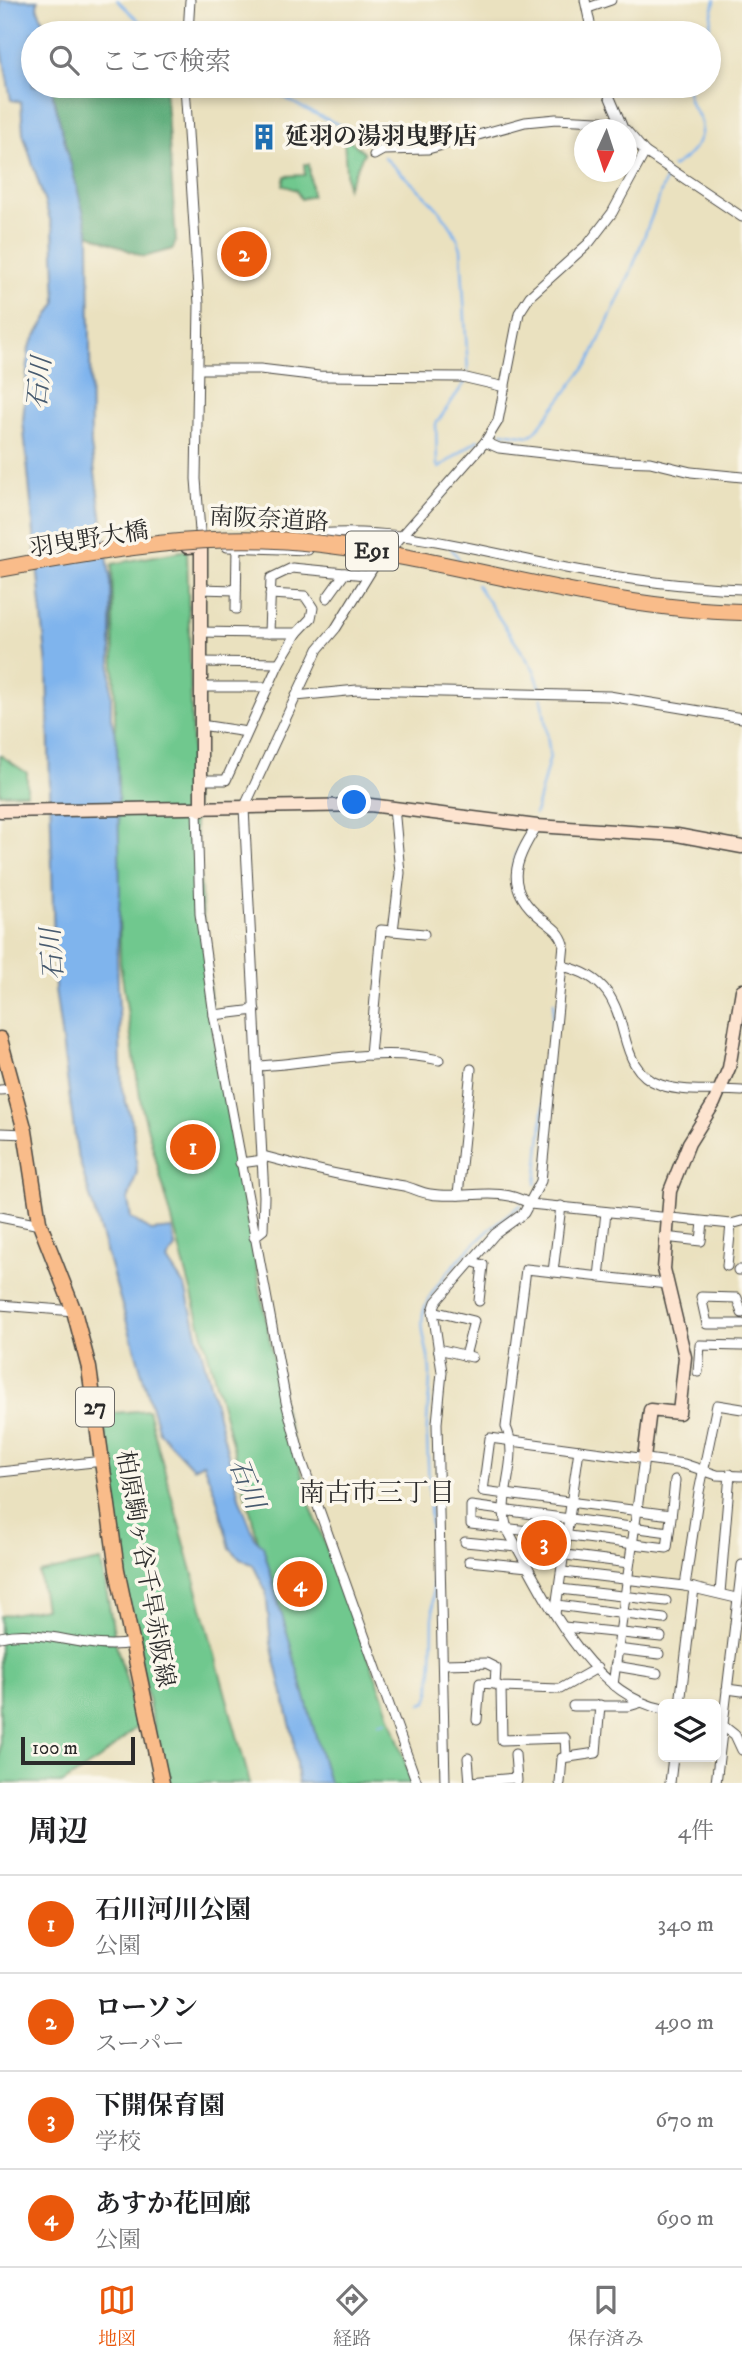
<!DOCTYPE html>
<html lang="ja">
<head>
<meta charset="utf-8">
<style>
	:root { --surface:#fff; --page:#f6f6f6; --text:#202124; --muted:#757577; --line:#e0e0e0; --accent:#ea580c }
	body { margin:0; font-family:"IM FELL DW Pica","Noto Serif JP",serif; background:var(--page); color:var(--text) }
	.controls { position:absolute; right:21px; bottom:21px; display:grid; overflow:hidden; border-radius:10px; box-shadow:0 4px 10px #0003 }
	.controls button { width:63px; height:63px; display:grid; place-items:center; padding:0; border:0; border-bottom:2px solid var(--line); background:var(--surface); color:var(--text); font:35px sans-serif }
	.compass { position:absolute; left:574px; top:119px; width:63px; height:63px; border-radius:50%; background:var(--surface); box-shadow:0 4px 10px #0003; rotate:183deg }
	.scale { position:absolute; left:21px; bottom:18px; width:114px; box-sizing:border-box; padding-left:7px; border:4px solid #2b2b2b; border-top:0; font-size:19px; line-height:24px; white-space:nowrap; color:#2b2b2b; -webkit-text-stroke:5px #fbf7ec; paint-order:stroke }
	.you { position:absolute; left:355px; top:803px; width:24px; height:24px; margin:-18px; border:5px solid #fff; border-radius:50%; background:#1a73e8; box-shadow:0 0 0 10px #1a73e833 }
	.badge { display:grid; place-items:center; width:46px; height:46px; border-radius:50%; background:var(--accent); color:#fff; font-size:23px; font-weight:700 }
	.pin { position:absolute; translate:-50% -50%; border:4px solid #fff; box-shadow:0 2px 7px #0006 }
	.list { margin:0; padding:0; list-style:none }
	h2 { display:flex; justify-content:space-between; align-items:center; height:91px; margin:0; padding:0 28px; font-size:30px }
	h2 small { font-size:23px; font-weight:400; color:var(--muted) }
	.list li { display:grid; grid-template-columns:46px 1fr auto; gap:21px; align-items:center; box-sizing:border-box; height:98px; padding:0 28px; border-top:2px solid var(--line) }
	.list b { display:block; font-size:26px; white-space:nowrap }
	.list p { margin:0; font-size:23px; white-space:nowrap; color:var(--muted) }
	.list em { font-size:23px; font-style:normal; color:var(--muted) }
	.icon { flex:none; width:38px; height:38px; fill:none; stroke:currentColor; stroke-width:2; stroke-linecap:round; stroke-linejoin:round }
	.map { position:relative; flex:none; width:742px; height:1783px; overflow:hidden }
	.search { position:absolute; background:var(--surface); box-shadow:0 4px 10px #0003; left:21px; right:21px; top:21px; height:77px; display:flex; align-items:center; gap:18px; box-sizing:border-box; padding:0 24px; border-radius:38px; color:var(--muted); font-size:26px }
	.sheet { height:483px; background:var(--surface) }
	nav { display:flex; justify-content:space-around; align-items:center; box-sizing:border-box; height:98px; border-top:2px solid var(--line); background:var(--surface); font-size:19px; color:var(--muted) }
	nav a { display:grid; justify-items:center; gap:4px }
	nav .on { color:var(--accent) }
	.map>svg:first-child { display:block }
	.green { fill:#70c88e; stroke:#4e7a5c; stroke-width:2 }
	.forest { fill:#5cac79; stroke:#446c52; stroke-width:2 }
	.water { fill:#7fb4ed; stroke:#55708c; stroke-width:2 }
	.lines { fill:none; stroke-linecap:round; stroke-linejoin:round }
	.stream { stroke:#7fb4ed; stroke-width:2.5 }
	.street-casing { stroke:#484641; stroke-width:11 }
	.secondary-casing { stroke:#484641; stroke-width:15 }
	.primary-casing { stroke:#484641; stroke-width:17 }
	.street { stroke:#fff; stroke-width:9 }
	.secondary { stroke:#fde4d0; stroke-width:12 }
	.primary { stroke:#f9bc8a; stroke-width:14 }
	.highway-bridge-casing { stroke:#484641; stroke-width:18; stroke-linecap:butt }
	.highway-bridge { stroke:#f9bc8a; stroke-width:16 }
	.labels { text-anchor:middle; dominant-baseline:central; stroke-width:7; stroke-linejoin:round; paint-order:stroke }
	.shield { fill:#fbf7ec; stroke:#696865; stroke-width:2 }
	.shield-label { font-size:23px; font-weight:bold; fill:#2b2b2b }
	.poi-label { font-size:24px; font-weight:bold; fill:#2b2b2b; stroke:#fbf7ec; text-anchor:start }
	.street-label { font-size:24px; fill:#2b2b2b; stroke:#fbf7ec }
	.water-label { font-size:26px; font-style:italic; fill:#485b6f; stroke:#fbf7ec }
	.neighbourhood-label { font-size:26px; fill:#2b2b2b; stroke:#fbf7ec }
</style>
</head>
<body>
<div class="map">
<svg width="742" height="1783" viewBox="0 0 742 1783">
	<rect width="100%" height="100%" fill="#fbf7ec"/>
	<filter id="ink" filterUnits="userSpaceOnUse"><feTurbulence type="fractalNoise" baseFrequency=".0143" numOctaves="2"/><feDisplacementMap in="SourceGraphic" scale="14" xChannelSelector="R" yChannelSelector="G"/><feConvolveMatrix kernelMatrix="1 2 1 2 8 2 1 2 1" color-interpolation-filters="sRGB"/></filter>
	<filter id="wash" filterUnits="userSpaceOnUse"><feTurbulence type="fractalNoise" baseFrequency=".00686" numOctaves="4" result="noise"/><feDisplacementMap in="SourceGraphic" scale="28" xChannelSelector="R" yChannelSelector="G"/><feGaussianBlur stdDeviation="1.57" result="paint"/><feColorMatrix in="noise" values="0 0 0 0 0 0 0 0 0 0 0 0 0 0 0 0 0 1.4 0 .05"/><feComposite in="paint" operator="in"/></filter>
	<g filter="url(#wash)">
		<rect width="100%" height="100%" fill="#eae1bf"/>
		<g class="green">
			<polygon points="348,138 364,153 347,188 344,139"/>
			<polygon points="304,164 309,164 312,196 301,199 296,190 283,185 285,176 305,175"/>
			<polygon points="187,550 194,817 214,1038 280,1395 311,1507 383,1695 412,1783 323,1783 141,1104 120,962 112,564"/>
			<polygon points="0,755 27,773 27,793 0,794"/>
			<polygon points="148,1410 250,1783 165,1783 117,1546 103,1414"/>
			<polygon points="101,1561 116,1644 139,1725 100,1759 63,1783 0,1783 0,1616 45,1608 39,1573"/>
		</g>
		<polygon class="forest" points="53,86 165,86 176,240 173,249 144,257 89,234 53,96"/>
		<polygon class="water" points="0,0 38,0 37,7 48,33 33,33 33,86 53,86 53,96 89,234 91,445 111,583 111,718 117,743 120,891 117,958 122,1089 133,1125 137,1172 128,1200 131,1218 151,1231 172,1229 175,1247 167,1260 185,1287 240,1500 255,1538 263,1546 329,1783 298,1783 293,1736 271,1643 266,1591 253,1565 240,1558 230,1548 216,1496 203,1463 193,1468 159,1432 77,1152 55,989 47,667 23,421 29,347 56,303 53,229 23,133 21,102 11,100 0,39"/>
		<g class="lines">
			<g class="stream">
				<polyline points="117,0 152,33"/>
				<polyline points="708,33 715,0"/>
				<path d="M270,86C299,112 337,120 370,141"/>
				<path d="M384,157C410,183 451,212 461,249L468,372"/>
				<path d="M672,167C687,159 705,142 701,122C697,108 687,109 688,86"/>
				<path d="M465,382L436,424L437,465L439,468C452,459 464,449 478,440"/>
				<polyline points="502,432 529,436 535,432 589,362 630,274 668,173"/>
				<polyline points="451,548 459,559"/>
				<polyline points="477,585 534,670 541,690"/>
				<polyline points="535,814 550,756 542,698"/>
				<polyline points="513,870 515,856 522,844"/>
				<polyline points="536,1184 554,1002"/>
				<path d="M422,1704L427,1702L430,1692C437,1607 430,1522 427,1437C426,1416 430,1394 430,1373C430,1353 418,1329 424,1310C433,1279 494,1223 521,1205"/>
				<polyline points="379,1723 386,1721"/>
			</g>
		</g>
	</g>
	<g filter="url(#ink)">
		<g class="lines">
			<g class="street-casing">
				<g id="street">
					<polyline points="585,0 592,33"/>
					<polyline points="588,8 611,0"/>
					<polyline points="188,33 190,0"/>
					<polyline points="185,86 199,304 196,479 201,544"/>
					<polyline points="605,86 622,126"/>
					<polyline points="626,130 645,152 742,217"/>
					<polyline points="374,155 383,150 428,149 525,122 556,119 620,122"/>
					<polyline points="200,369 260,369 319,376 462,377 505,387"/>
					<polyline points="485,442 499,448 615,461 650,462 691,472 742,477"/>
					<path d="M296,536C391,523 474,550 566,568C624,579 683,587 742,589"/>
					<polyline points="227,547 308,550"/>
					<polyline points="200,589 236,590"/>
					<polyline points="270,594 305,596 313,608 311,618 297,633"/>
					<polyline points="327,598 345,573"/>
					<polyline points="236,609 237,547"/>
					<polyline points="199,632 269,633"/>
					<polyline points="200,662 279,663"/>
					<polyline points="201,687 267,687"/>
					<polyline points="296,696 357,690 609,696 742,718"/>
					<polyline points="201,725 247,732"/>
					<polyline points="202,780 226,780 279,663 297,633 269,633 271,578 292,568 366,575"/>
					<polyline points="394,807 400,873 393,931 424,934"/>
					<polyline points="197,810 200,914 214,1015 286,1402 301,1459 417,1783"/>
					<path d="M562,966C646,984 603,1065 661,1085C685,1093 717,1089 742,1091"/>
					<polyline points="214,1015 255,1010"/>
					<polyline points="370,1055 381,930 393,931"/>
					<path d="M258,1066C318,1063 379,1046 439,1060"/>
					<polyline points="0,1090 14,1089"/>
					<polyline points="0,1133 26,1134"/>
					<path d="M263,1156C310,1169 357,1179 404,1186C413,1188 421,1193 430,1194C464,1200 499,1185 530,1204L731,1224L742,1221"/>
					<polyline points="240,1163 263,1160"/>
					<polyline points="458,1195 471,1069"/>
					<polyline points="0,1217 35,1224 39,1222"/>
					<polyline points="254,1237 263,1230 264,1196 244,808 318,649 336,628 379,558 394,545 485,442 498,421 519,313 530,296 589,243 612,213 645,152"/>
					<polyline points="664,1237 701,1241 703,1222"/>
					<polyline points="471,1261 483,1265 479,1301"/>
					<polyline points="727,1266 731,1224"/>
					<polyline points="738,1270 742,1270"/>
					<polyline points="553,1272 561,1206"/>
					<polyline points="599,1277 606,1212"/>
					<polyline points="0,1305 74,1311"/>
					<polyline points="433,1311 474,1321 465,1356"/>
					<polyline points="742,1313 737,1298 701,1297 707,1324 742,1324"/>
					<polyline points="438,1349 472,1357"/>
					<polyline points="698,1372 700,1345 742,1346"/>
					<polyline points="0,1472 103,1461"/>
					<polyline points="671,1515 483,1491 490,1438 684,1464 717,1475 742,1476"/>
					<path d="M669,1532L471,1506V1524L667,1548C670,1526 673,1503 675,1480"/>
					<polyline points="465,1542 517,1547"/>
					<polyline points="566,1555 629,1563"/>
					<polyline points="469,1561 528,1567"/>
					<polyline points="563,1572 685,1586 736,1598"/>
					<polyline points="685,1586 699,1492 717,1405 742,1409"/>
					<polyline points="560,1589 666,1601"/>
					<polyline points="720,1593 730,1474"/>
					<polyline points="557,1605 664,1619"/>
					<polyline points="555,1614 579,1450"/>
					<polyline points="564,1627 661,1637"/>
					<path d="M0,1637C46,1627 87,1652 132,1643"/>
					<polyline points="617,1649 659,1654"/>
					<polyline points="443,1664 486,1663 496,1668 495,1684 501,1687 560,1689 597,1668"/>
					<polyline points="615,1666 657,1673"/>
					<polyline points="613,1685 644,1458"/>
					<polyline points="501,1687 502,1740 565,1738 566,1755"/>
					<polyline points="727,1689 742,1691"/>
					<polyline points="680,1704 694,1588"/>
					<polyline points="573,1706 629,1706 639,1703"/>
					<path d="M663,1709C587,1694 542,1591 507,1529C496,1495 521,1460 506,1427L526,1269L667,1284"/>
					<polyline points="477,1720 480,1683 495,1684"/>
					<polyline points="716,1720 735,1735 742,1750"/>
					<polyline points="515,1754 517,1781"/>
					<polyline points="468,1758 470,1783"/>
					<polyline points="470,1782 516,1778"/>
					<path d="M445,1783L437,1423L442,1372L433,1311L436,1302L495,1234L524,1213L541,1181L564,944C560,931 552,927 542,919C503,888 514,861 537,826"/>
					<polyline points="560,1783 562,1758 596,1753 600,1705"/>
					<polyline points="670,1783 673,1757"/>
					<polyline points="716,1783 742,1565"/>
				</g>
			</g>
			<g class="secondary-casing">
				<g id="secondary">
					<polyline points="187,547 201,546 201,810"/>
					<polyline points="0,811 370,805 537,826 677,835 742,847"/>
					<polyline points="644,1458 650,1410 679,1413 685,1357 664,1269 670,1191 689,1143 714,1103 729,1068 742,990"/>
				</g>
			</g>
			<g class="primary-casing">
				<polyline id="primary" points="0,1039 25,1131 39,1222 74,1311 89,1368 117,1570 162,1783"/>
			</g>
			<use href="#street" class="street"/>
			<use href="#secondary" class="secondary"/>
			<use href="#primary" class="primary"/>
			<g class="highway-bridge-casing">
				<path id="highway-bridge" d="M0,569C107,549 213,530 322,544C462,561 600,609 742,612"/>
			</g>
			<use href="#highway-bridge" class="highway-bridge"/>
		</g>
	</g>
	<defs>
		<g id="building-bare" transform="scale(2.1)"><path d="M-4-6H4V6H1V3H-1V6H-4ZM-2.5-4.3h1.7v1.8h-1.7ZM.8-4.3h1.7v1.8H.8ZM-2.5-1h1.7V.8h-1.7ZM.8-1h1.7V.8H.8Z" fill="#1f6fb2" stroke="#fbf7ec" stroke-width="2.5" paint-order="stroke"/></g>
	</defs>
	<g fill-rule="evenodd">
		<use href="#building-bare" x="264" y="137"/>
	</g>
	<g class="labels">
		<g class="shield">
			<rect x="346" y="531.5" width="52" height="39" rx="5"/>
			<rect x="76" y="1387.5" width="38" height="39" rx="5"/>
		</g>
		<g class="shield-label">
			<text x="372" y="551">E91</text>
			<text x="95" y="1407">27</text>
		</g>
		<g class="poi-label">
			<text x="285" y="137">延羽の湯羽曳野店</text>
		</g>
		<g class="street-label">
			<text transform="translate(269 520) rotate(3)">南阪奈道路</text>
			<text transform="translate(89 540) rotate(-9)">羽曳野大橋</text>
			<text transform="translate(145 1569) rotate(80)">柏原駒ヶ谷千早赤阪線</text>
		</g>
		<g class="water-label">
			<text transform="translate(40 383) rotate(-84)">石川</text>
			<text transform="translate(53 954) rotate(-94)">石川</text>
			<text transform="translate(246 1484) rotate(68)">石川</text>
		</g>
		<g class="neighbourhood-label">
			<text x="377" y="1493">南古市三丁目</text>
		</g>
	</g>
</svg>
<div class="controls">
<button><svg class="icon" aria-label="layers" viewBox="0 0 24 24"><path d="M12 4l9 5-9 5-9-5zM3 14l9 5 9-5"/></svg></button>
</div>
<svg class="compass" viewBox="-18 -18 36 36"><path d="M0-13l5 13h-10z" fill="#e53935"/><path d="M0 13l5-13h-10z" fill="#757577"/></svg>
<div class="scale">100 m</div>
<div class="you"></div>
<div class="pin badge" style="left:193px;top:1147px">1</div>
<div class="pin badge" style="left:244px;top:254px">2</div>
<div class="pin badge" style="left:544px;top:1543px">3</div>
<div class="pin badge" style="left:300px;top:1584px">4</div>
<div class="search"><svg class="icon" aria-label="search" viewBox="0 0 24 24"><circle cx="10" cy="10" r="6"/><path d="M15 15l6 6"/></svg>ここで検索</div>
</div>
<section class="sheet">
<h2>周辺<small>4件</small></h2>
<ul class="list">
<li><span class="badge">1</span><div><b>石川河川公園</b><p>公園</p></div><em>340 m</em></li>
<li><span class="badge">2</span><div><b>ローソン</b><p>スーパー</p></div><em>490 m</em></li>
<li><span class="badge">3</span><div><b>下開保育園</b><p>学校</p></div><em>670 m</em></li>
<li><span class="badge">4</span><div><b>あすか花回廊</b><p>公園</p></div><em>690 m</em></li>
</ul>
</section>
<nav>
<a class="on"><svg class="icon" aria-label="map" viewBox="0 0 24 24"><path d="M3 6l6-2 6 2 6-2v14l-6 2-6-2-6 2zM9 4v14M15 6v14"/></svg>地図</a>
<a><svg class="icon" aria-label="directions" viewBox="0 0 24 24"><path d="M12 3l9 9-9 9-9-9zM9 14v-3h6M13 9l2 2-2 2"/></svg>経路</a>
<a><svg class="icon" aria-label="saved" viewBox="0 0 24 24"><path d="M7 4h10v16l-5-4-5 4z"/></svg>保存済み</a>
</nav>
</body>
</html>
